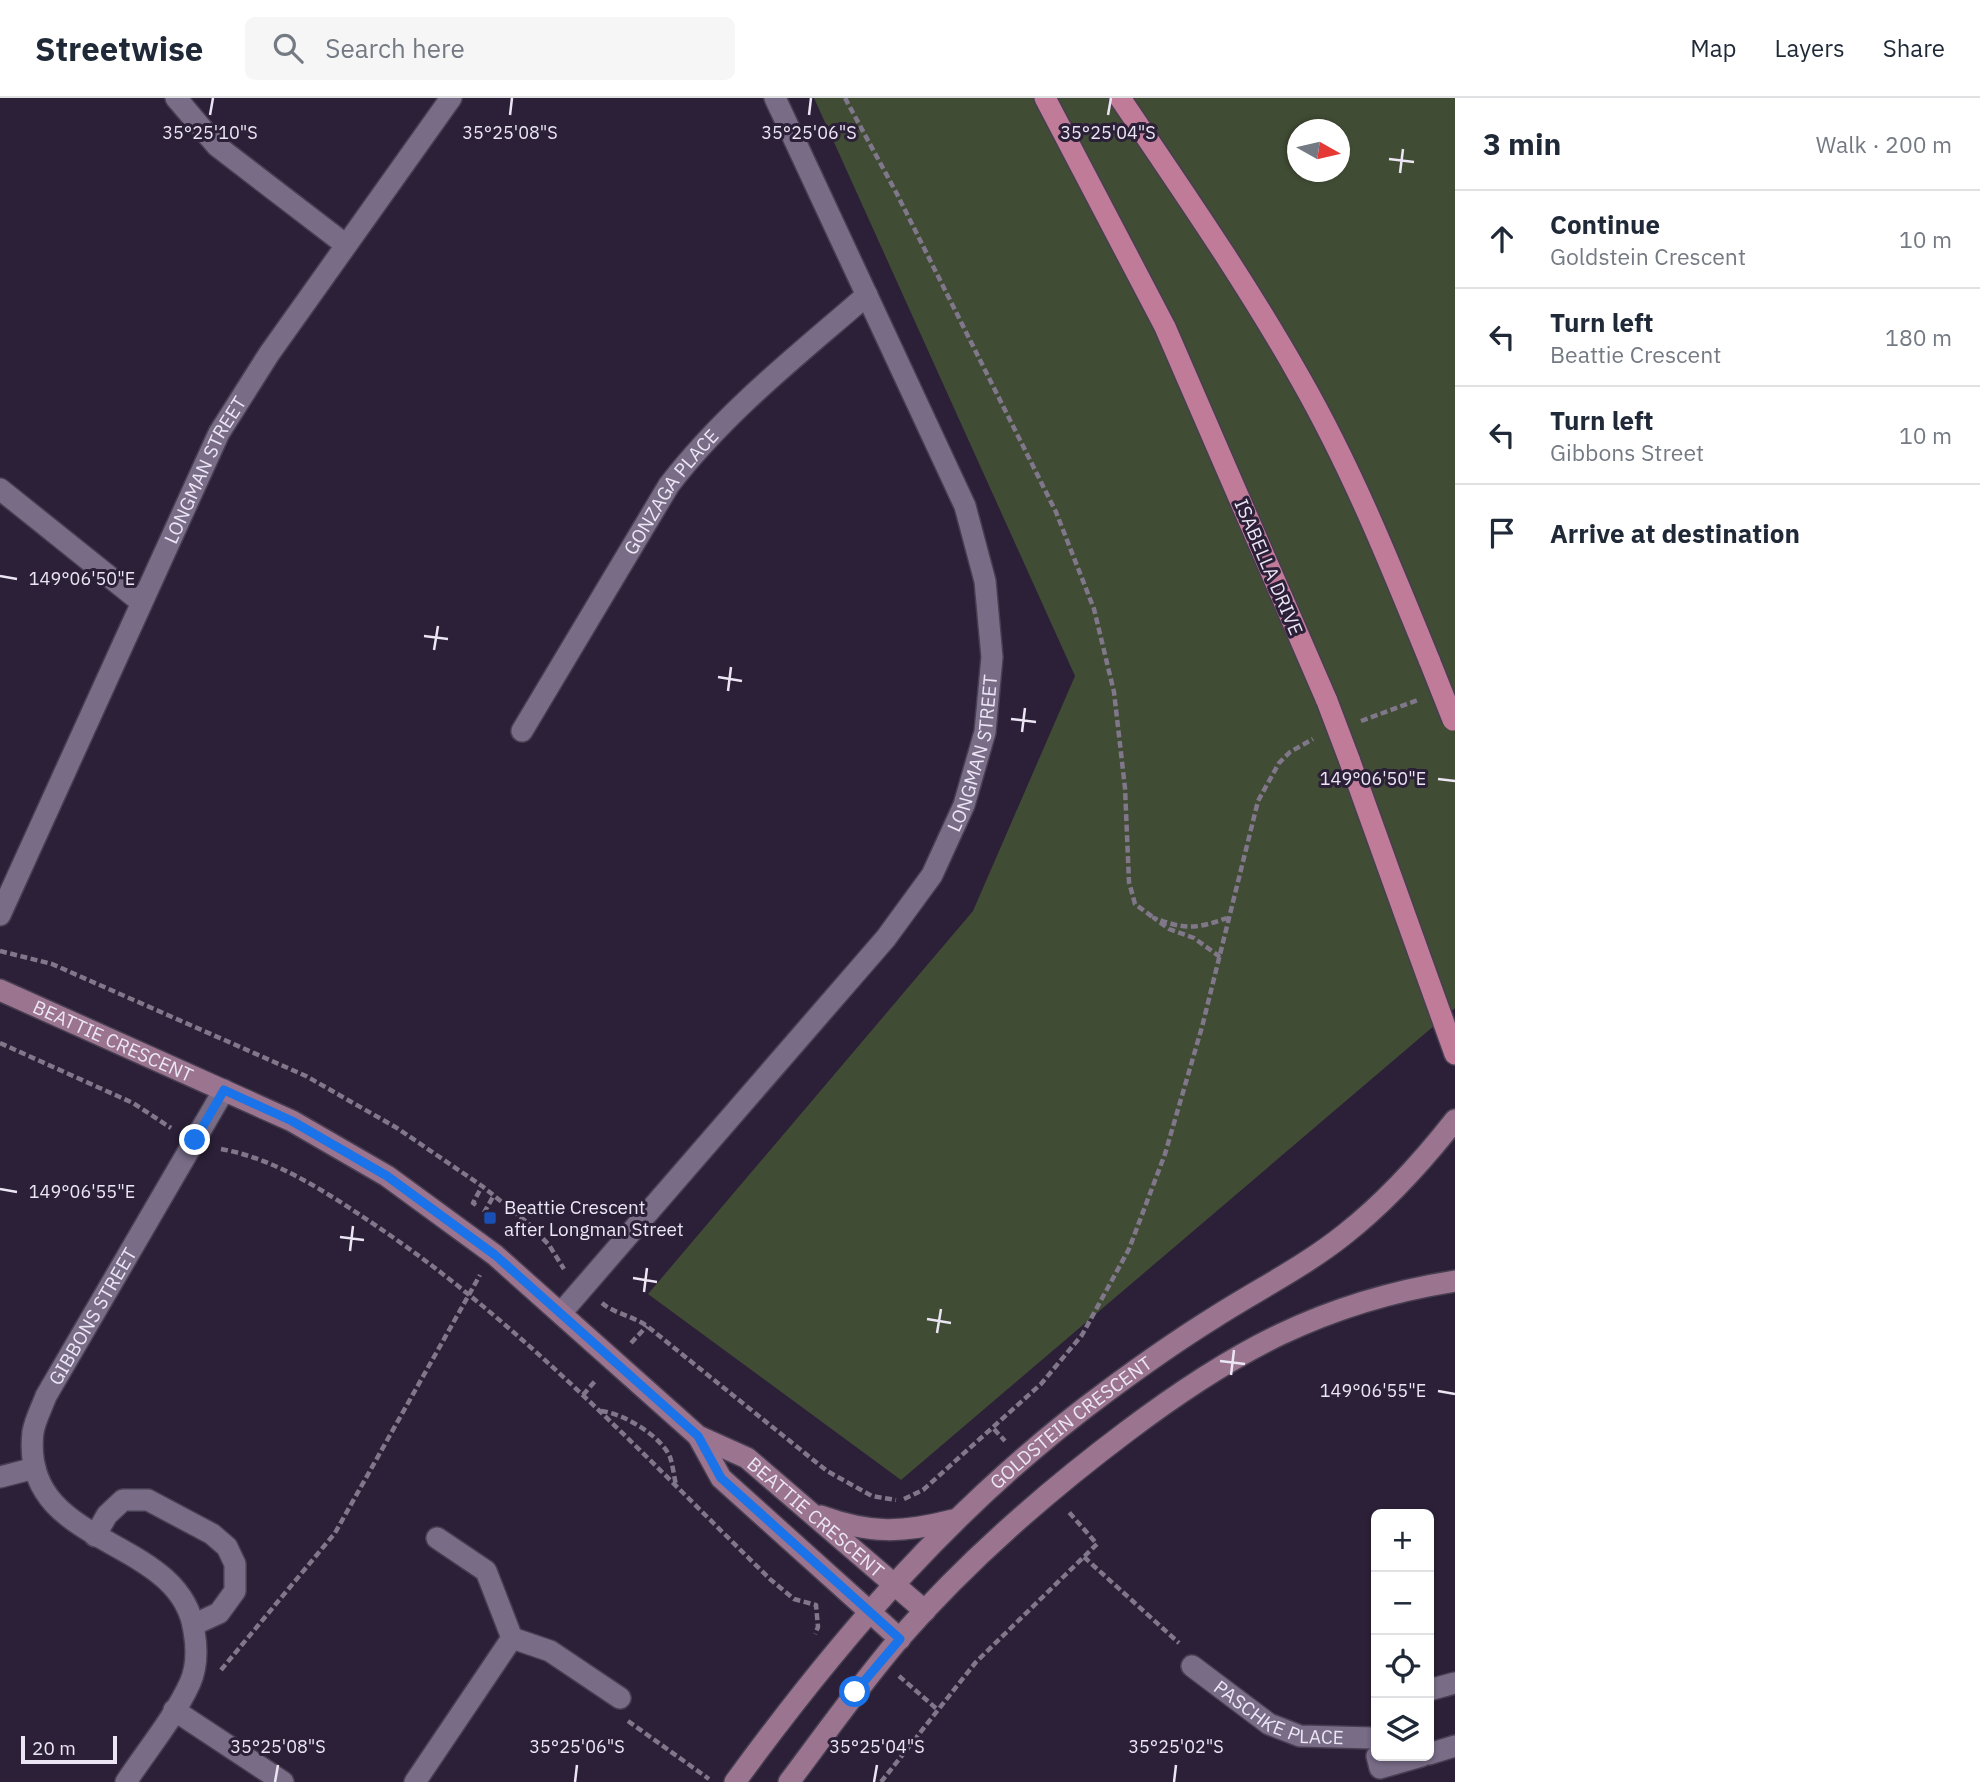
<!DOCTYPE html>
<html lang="en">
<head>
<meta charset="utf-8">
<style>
	:root { --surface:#fff; --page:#f6f6f7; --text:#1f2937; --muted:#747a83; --line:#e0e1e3 }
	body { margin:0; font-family:"IBM Plex Sans",sans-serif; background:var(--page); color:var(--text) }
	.controls { position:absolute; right:21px; bottom:21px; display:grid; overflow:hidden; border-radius:10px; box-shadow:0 2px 5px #0004 }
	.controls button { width:63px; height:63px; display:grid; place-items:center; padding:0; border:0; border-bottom:2px solid var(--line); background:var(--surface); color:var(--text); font:35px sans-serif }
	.compass { position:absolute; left:1287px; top:21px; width:63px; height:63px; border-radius:50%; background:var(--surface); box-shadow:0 2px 5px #0004; rotate:98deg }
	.scale { position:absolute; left:21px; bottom:18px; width:96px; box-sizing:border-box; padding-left:7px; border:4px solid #ebe5f4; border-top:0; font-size:19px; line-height:24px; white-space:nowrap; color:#ebe5f4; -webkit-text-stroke:5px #2b2037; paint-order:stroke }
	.stop { position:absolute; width:21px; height:21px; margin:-16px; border:5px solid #1a73e8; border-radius:50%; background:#fff }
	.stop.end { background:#1a73e8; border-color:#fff; box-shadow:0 2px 7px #0008 }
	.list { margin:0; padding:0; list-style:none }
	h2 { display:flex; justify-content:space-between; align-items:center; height:91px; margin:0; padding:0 28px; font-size:30px }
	h2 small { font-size:23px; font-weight:400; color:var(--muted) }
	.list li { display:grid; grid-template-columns:46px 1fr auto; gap:21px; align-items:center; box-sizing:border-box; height:98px; padding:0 28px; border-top:2px solid var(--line) }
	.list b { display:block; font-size:26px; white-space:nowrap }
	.list p { margin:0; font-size:23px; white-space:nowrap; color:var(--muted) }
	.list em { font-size:23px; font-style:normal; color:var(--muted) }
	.icon { flex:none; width:38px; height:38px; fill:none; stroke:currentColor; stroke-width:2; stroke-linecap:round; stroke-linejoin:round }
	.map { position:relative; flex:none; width:1455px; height:1684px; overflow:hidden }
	header { display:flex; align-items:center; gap:42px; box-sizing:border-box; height:98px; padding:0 35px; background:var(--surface); border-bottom:2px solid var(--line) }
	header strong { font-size:33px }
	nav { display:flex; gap:38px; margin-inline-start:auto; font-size:24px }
	.search { width:490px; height:63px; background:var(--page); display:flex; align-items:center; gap:18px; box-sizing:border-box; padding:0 24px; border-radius:10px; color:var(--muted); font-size:26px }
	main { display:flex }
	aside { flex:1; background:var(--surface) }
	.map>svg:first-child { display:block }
	.green { fill:#414c35; fill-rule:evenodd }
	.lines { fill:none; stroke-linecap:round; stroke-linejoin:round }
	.street-casing { stroke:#473e51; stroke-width:24 }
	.secondary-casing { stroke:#473e51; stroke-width:24 }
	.primary-casing { stroke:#473e51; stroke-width:24 }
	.path { stroke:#80778a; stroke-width:4.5; stroke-dasharray:7 3.5; stroke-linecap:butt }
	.street { stroke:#786c87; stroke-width:21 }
	.secondary { stroke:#9b7490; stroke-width:21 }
	.primary { stroke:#bf7b98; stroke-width:21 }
	.primary-bridge-casing { stroke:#473e51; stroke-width:24; stroke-linecap:butt }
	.primary-bridge { stroke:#bf7b98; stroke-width:21 }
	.route { stroke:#1a73e8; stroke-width:9 }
	.ticks { fill:none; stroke:#ebe5f4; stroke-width:2.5 }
	.transit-dot { fill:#1a4fb4; stroke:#2b2037; stroke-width:2.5 }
	.labels { text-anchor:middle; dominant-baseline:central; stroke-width:6; stroke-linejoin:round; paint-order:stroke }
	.street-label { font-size:19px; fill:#ebe5f4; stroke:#2b2037 }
	.poi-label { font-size:19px; fill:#ebe5f4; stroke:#2b2037; text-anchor:start }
	.ticks-label { font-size:18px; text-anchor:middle; fill:#ebe5f4; stroke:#2b2037; stroke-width:6; stroke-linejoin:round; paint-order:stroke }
</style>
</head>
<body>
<header>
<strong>Streetwise</strong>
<div class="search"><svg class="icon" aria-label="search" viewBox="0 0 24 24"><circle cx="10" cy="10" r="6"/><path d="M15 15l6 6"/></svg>Search here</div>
<nav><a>Map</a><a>Layers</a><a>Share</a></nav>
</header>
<main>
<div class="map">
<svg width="1455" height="1684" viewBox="0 0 1455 1684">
	<rect width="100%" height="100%" fill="#2b2037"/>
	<path class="green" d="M814,0H1455V910L901,1382L648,1196L973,813L1075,578ZM1297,32H1339V74H1297Z"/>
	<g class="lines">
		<g class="street-casing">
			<g id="street">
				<polyline points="176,0 217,48 346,147"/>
				<polyline points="0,391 141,504"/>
				<path id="s1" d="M522,633L669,387C725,314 798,257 867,197"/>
				<path id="s2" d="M0,817L219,335L269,256L451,0"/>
				<path id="s3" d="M561,1215L886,840L932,777L964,707L985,634L992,559L985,483L965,408L775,0"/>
				<polyline points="0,1379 35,1370"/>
				<polyline points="95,1438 107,1417 123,1402 148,1402 212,1436 227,1449 235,1466 235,1493 219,1515 193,1527"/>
				<polyline points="437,1440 486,1473 512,1540 550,1553 620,1600"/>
				<path id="s4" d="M1192,1568L1269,1626L1300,1638L1372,1640"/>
				<polyline points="1429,1592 1455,1585"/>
				<polyline points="174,1612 283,1684"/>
				<polyline points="1429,1656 1455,1648"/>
				<polyline points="1377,1658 1380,1670 1422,1658"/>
				<path id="s5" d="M126,1684C147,1652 174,1620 190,1585C197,1569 197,1550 194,1533C181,1436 19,1452 33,1334C35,1322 42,1309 46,1298L224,992"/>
				<polyline points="415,1684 512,1540"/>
			</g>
		</g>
		<g class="secondary-casing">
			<g id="secondary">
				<path id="s6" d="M0,892L292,1023L387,1078L495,1157L698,1338L747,1360L925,1513"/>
				<polyline points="698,1338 721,1380 900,1541"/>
				<path d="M821,1418C870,1436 903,1435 953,1422"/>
				<path id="s7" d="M735,1684C843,1536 958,1403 1106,1294C1141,1268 1178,1242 1215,1219C1259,1191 1305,1168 1345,1136C1387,1103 1422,1064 1455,1022"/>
				<path d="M789,1684C825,1636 860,1587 899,1541C966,1464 1045,1395 1126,1334C1232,1254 1322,1204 1455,1183"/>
			</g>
		</g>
		<g class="primary-casing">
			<g id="primary">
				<polyline points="1045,0 1165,229 1327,603"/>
				<path d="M1120,0C1182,92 1246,184 1300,280C1352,371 1391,468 1430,564"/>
				<polyline points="1349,661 1455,956"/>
			</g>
		</g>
		<g class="path">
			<polyline points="845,0 897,96 1056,414 1094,511 1114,594 1125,690 1129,784 1135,806 1154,820"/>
			<polyline points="1361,623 1418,602"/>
			<polyline points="0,853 52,866 306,978 397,1030 482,1088 529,1126 549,1147 564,1171"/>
			<path d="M1220,859L1194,840L1169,831L1154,820C1186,832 1196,831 1227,820"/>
			<polyline points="0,945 133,1005 171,1030"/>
			<path d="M221,1051C272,1060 320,1090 363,1119C516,1219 641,1355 771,1482L794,1501L816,1507L818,1529L815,1536"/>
			<polyline points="476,1107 473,1105 482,1088"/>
			<polyline points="483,1112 485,1113 494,1097"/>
			<polyline points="510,1136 522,1120"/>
			<path d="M602,1205C613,1215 633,1218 647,1228L827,1373L872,1398L896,1402"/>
			<polyline points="631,1245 647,1228"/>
			<polyline points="583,1297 596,1282"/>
			<path d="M601,1313C623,1315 661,1338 670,1359C673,1368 674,1378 676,1387"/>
			<polyline points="994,1331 1005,1343"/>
			<polyline points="904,1401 923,1392 1041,1286 1082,1237 1129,1151 1165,1056 1202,929 1258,703 1279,665 1290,654 1313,641"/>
			<polyline points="1084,1459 1179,1545"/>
			<polyline points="221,1572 335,1435 480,1177"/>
			<polyline points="899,1578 938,1612"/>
			<polyline points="628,1623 709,1681"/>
			<polyline points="881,1684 976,1564 1097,1446 1067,1412"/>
		</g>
		<use href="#street" class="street"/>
		<use href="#secondary" class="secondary"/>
		<use href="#primary" class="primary"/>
		<g class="primary-bridge-casing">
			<g id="primary-bridge">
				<polyline points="1430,564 1453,622"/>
				<polyline points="1327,603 1349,661"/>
			</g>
		</g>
		<use href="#primary-bridge" class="primary-bridge"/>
	</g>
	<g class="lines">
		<polyline class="route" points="195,1042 224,992 292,1023 387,1078 495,1157 698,1338 721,1380 900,1541 855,1594"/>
	</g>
	<path class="ticks" d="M210,17L213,0M510,17L512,0M809,17L811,0M1108,17L1111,0M1389,61L1414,64M1400,75L1403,51M0,478L17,481M424,538L448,541M434,552L438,528M718,579L742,583M728,593L731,569M1011,621L1036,624M1022,634L1025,610M1438,681L1455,683M0,1091L17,1094M340,1139L364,1142M350,1153L353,1128M633,1180L657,1184M644,1194L647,1170M927,1221L951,1225M937,1235L941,1211M1220,1263L1245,1266M1231,1277L1234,1252M1438,1293L1455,1296M275,1684L278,1667M575,1684L577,1667M874,1684L877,1667M1174,1684L1176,1667"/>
	<rect class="transit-dot" x="483" y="1113" width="14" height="14" rx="3.5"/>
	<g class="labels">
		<g class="street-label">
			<text stroke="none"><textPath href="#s2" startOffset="490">LONGMAN STREET</textPath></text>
			<text stroke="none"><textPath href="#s1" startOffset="282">GONZAGA PLACE</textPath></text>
			<text transform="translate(1269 469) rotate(67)">ISABELLA DRIVE</text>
			<text stroke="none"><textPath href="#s3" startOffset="704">LONGMAN STREET</textPath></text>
			<text stroke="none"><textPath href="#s6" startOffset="124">BEATTIE CRESCENT</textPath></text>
			<text stroke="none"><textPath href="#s5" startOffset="574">GIBBONS STREET</textPath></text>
			<text stroke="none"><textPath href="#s7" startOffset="494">GOLDSTEIN CRESCENT</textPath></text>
			<text stroke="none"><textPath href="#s6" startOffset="980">BEATTIE CRESCENT</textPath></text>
			<text stroke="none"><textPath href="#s4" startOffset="102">PASCHKE PLACE</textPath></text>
		</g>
		<g class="poi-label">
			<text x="504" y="1109">Beattie Crescent<tspan x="504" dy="22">after Longman Street</tspan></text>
		</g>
	</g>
	<g class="ticks-label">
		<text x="210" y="41">35°25'10"S</text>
		<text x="510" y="41">35°25'08"S</text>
		<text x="809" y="41">35°25'06"S</text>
		<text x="1108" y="41">35°25'04"S</text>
		<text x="82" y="487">149°06'50"E</text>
		<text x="1373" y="687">149°06'50"E</text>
		<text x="82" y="1100">149°06'55"E</text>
		<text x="1373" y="1299">149°06'55"E</text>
		<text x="278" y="1655">35°25'08"S</text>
		<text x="577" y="1655">35°25'06"S</text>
		<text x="877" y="1655">35°25'04"S</text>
		<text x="1176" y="1655">35°25'02"S</text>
	</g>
</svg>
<div class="controls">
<button>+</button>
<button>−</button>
<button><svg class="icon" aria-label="locate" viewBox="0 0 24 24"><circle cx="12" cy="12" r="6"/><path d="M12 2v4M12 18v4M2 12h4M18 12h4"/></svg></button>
<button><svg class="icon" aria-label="layers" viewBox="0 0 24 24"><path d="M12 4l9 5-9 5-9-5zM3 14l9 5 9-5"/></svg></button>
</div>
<svg class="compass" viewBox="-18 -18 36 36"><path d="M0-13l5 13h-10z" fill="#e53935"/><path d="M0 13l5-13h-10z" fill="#747a83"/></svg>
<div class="scale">20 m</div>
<div class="stop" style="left:855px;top:1594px"></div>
<div class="stop end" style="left:195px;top:1042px"></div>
</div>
<aside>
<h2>3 min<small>Walk · 200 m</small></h2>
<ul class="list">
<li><svg class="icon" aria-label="ahead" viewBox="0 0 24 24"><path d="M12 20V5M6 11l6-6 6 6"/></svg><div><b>Continue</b><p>Goldstein Crescent</p></div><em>10 m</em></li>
<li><svg class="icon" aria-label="left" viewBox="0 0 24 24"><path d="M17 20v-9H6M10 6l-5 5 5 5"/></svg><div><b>Turn left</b><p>Beattie Crescent</p></div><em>180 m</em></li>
<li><svg class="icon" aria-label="left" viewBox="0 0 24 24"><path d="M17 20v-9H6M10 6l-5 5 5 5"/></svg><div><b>Turn left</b><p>Gibbons Street</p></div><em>10 m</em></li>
<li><svg class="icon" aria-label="arrive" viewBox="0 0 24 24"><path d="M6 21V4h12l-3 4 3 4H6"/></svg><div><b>Arrive at destination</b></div></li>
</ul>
</aside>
</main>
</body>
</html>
